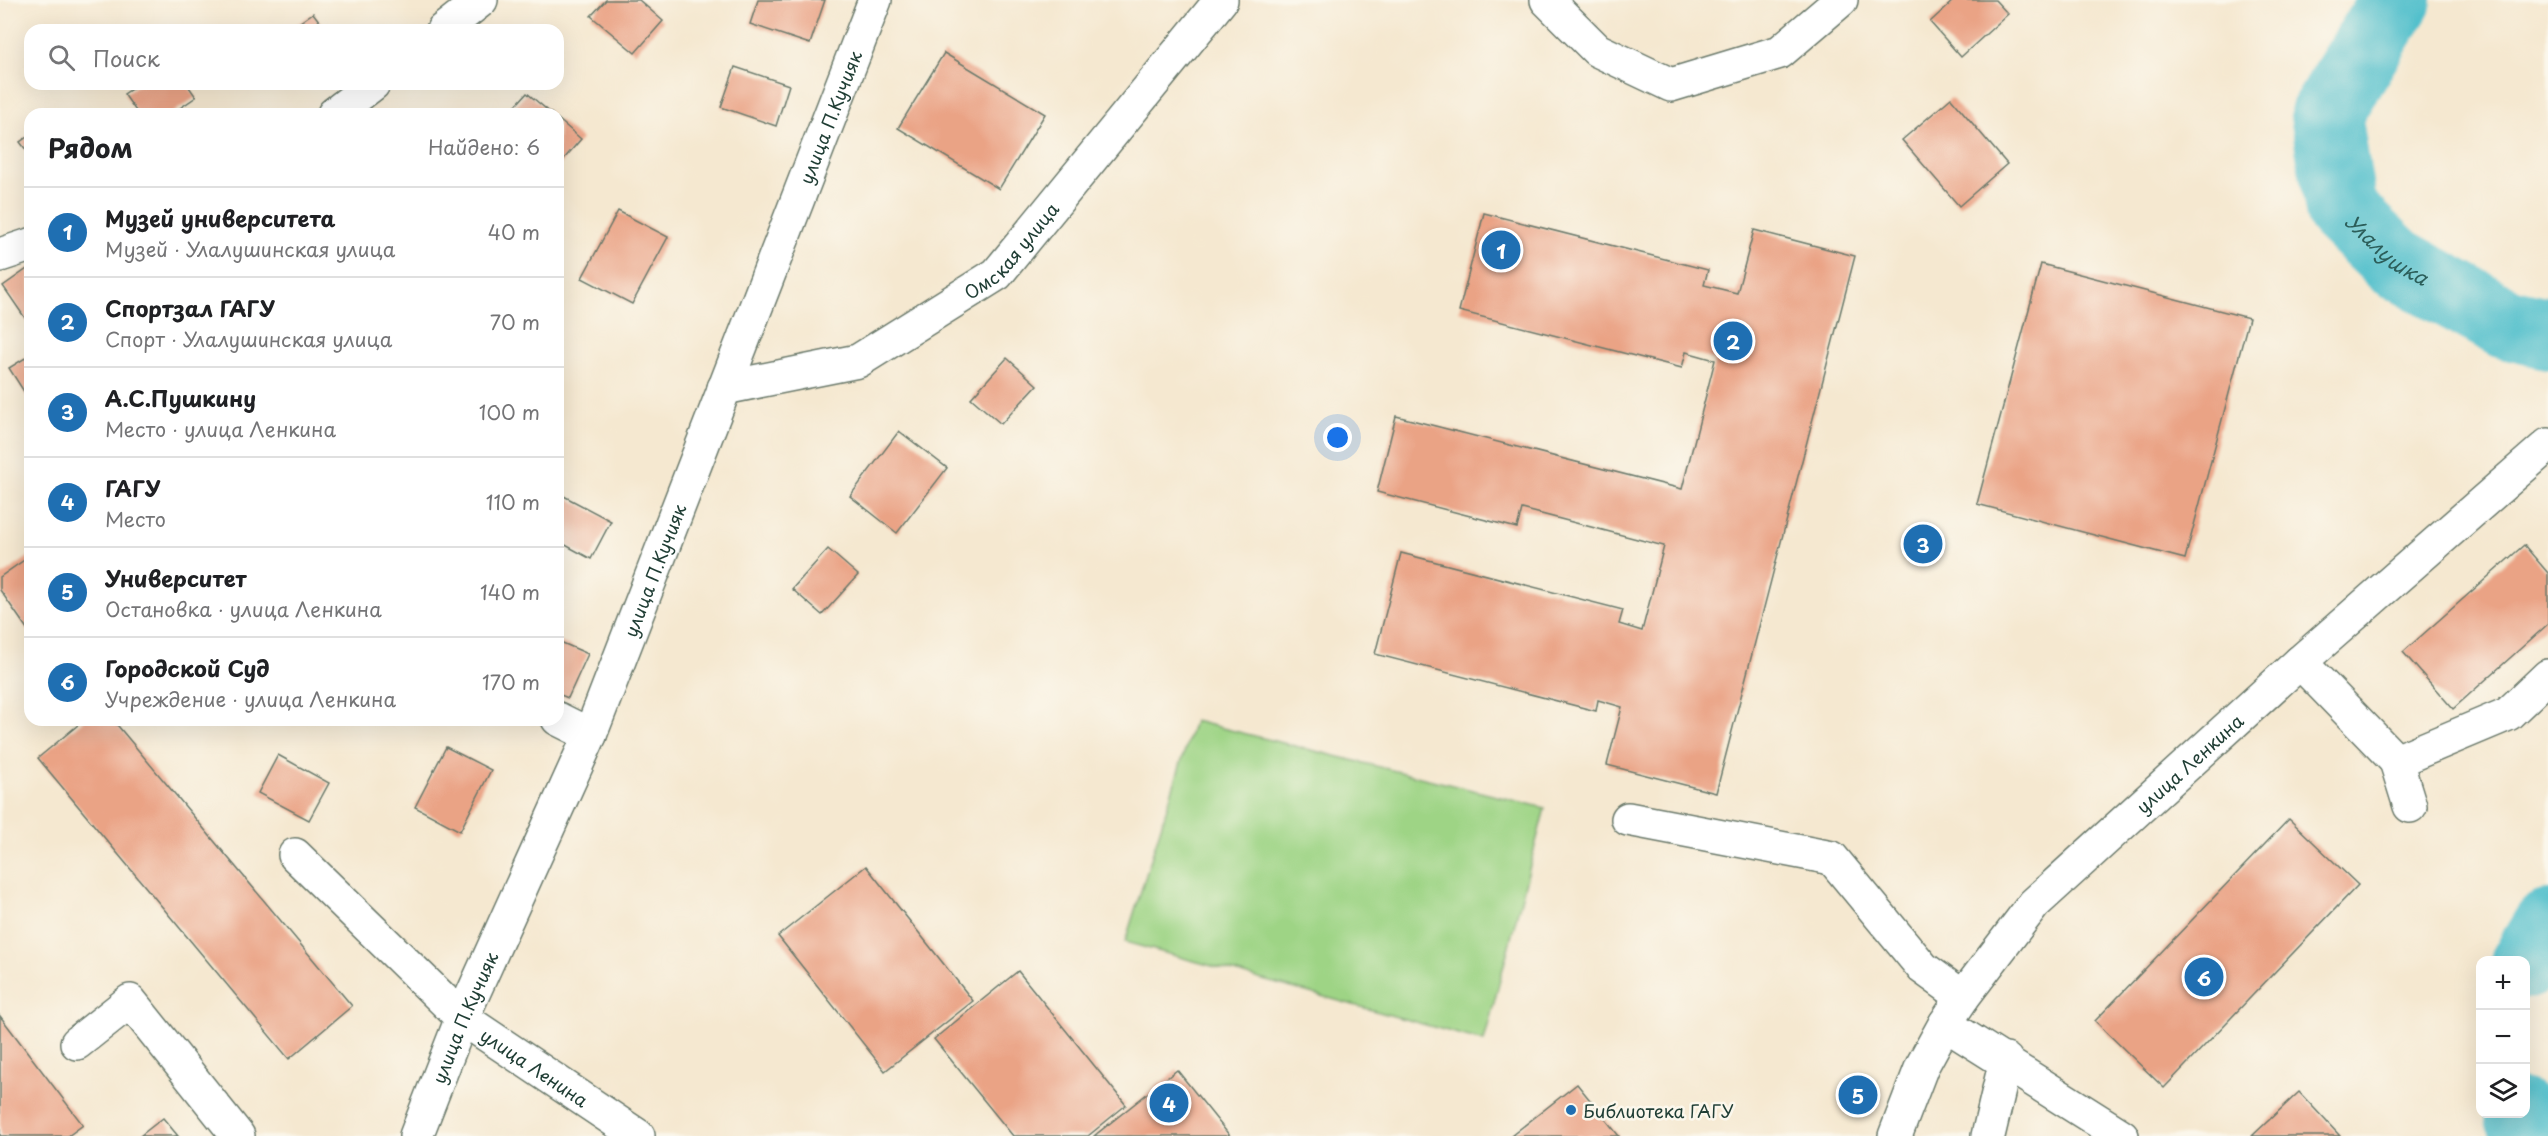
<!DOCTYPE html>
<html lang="ru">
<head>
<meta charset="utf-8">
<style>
	:root { --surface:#fff; --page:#f6f6f6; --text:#202124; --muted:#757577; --line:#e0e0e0; --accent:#1f6fb2 }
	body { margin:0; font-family:"Playpen Sans",sans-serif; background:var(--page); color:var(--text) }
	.controls { position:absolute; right:18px; bottom:18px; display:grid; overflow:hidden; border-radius:12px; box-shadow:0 6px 24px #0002 }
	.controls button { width:54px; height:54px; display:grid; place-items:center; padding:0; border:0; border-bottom:2px solid var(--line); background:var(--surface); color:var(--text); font:30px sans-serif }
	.you { position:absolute; left:1338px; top:438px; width:21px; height:21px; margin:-15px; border:4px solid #fff; border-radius:50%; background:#1a73e8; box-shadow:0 0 0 9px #1a73e833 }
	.badge { display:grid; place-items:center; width:39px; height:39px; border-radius:50%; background:var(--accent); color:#fff; font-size:20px; font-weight:700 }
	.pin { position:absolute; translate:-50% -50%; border:3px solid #fff; box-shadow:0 2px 6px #0006 }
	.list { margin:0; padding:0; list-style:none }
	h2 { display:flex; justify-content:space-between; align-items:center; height:78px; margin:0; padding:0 24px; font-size:26px }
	h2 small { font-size:20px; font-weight:400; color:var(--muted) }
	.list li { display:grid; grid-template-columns:39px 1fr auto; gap:18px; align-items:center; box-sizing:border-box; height:90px; padding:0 24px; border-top:2px solid var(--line) }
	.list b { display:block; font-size:22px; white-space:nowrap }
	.list p { margin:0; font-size:20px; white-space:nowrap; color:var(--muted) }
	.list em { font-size:20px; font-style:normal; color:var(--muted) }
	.icon { flex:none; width:33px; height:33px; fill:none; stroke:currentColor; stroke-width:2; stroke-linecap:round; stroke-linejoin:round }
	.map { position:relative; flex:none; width:2548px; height:1136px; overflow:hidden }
	.search { position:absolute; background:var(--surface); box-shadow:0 6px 24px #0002; left:24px; top:24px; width:540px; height:66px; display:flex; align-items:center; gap:15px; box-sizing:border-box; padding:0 21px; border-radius:18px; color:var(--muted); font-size:22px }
	.panel { position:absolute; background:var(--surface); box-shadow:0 6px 24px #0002; left:24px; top:108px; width:540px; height:618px; border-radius:18px }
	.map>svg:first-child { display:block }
	.green { fill:#9ed485; stroke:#5e885c; stroke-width:1.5 }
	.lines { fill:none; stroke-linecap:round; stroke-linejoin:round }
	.river { stroke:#53c0cc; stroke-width:72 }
	.building { fill:#eaa385 }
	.minor-casing { stroke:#6a796b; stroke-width:36 }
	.minor { stroke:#fff; stroke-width:33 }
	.poi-dot { fill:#1f6fb2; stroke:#fbf7ec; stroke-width:2 }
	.labels { text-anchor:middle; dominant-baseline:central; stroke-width:5; stroke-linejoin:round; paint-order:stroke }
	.street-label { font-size:18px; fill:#1f3d34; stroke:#fbf7ec }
	.poi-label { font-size:18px; fill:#1f3d34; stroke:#fbf7ec; text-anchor:start }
	.water-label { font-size:20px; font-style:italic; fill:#2c5e5a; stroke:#fbf7ec }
</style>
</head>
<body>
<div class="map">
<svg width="2548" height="1136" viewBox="0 0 2548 1136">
	<rect width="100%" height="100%" fill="#fbf7ec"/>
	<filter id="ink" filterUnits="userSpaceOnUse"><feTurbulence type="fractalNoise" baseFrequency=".0167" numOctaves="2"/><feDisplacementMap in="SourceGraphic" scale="12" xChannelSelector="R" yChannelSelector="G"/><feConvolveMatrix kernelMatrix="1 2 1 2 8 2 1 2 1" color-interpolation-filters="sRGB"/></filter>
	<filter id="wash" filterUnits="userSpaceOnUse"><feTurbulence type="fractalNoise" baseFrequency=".008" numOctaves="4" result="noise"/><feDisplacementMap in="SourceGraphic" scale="24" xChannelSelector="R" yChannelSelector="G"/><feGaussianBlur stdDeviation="1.35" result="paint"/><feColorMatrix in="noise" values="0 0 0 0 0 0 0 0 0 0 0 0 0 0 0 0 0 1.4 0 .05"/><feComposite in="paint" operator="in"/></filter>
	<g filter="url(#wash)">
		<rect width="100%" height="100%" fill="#f5e8d0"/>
		<polygon class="green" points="1194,721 1545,808 1484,1041 1125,942"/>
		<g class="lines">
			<g class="river">
				<path id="s1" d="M2396,0L2326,114L2341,210L2395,262L2508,324L2548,333"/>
				<polyline points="2526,963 2548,926"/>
				<polyline points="2520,1114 2530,1136"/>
			</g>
		</g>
		<g id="blocks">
			<g class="building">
				<polygon points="606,0 639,0 663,21 635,53 591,16"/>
				<polygon points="758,0 825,0 810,44 750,24"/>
				<polygon points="1954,0 1995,0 2008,14 1961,57 1930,22"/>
				<polygon points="313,13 326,30 289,30"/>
				<polygon points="944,53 1045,114 999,189 898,128"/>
				<polygon points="735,67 789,85 776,126 721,107"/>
				<polygon points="139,84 187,84 196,97 171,114 138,114 124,94"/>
				<polygon points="527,93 552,114 508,114"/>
				<polygon points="1951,98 2007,164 1959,206 1902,140"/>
				<polygon points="558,119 581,139 558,166"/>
				<polygon points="30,135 30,155 20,142"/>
				<polygon points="618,211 668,237 632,304 582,278"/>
				<polygon points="1484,213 1708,270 1704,285 1737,293 1754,230 1855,256 1716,793 1607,765 1622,707 1598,700 1596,711 1375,654 1401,553 1623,610 1619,624 1642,631 1664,546 1522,509 1517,528 1377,492 1396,416 1682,489 1715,360 1686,352 1682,368 1459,311"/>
				<polygon points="2041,264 2249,318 2185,559 1977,504"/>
				<polygon points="30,267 30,319 27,321 3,286"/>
				<polygon points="30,355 30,401 9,368"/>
				<polygon points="1007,358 1037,385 1001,424 971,398"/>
				<polygon points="899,431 947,468 897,533 850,496"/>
				<polygon points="560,494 611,521 591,559 558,541 558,498"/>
				<polygon points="2524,545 2548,573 2548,624 2453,709 2403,652"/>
				<polygon points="828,549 858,575 822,615 792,589"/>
				<polygon points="30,556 30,633 0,590 0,577"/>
				<polygon points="558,641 588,654 568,698 558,694"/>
				<polygon points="84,720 113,720 352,1006 289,1059 38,758"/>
				<polygon points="446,747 491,770 460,831 415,807"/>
				<polygon points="278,755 329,783 309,820 258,793"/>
				<polygon points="2289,819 2358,885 2164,1088 2095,1021"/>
				<polygon points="866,866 973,1001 885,1071 778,936"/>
				<polygon points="1018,971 1126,1105 1088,1136 1013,1136 934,1039"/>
				<polygon points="0,1016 83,1125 68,1136 0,1136"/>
				<polygon points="1177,1070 1230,1136 1094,1136"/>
				<polygon points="1577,1084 1619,1136 1511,1136"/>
				<polygon points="2299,1092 2340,1136 2252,1136"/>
				<polygon points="163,1118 178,1136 140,1136"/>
			</g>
		</g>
	</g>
	<g filter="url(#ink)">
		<use href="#blocks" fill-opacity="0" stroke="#6a796b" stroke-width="1.5"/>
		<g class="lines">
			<g class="minor-casing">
				<g id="minor">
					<polyline points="1547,0 1597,50 1671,85 1780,52 1841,0"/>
					<polyline points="443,30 481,0"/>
					<polyline points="334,114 373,84"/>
					<polyline points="0,255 30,245"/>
					<path id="s2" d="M724,388L858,361L997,274L1221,0"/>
					<polyline points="2300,662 2396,761 2508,714 2548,676"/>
					<polyline points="558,719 590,735"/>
					<polyline points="2396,761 2410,806"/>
					<polyline points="1628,819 1832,858 1923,968 1963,997"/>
					<path id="s3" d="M295,855L462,1018L638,1136"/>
					<polyline points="1945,1024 2122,1136"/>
					<polyline points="77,1043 130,1001 238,1136"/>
					<path id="s4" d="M416,1136L462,1018L590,735L875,0"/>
					<path id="s5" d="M1895,1136L1922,1066L1945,1024L1963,997L2034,904L2300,662L2548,445"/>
					<polyline points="1988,1136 2006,1060"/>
				</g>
			</g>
			<use href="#minor" class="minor"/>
		</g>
	</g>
	<circle class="poi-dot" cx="1571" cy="1110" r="6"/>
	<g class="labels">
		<g class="street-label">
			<text stroke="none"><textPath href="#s4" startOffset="1100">улица П.Кучияк</textPath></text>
			<text stroke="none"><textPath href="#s2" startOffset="327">Омская улица</textPath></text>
			<text stroke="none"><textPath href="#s4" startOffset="614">улица П.Кучияк</textPath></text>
			<text stroke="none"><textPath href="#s5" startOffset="482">улица Ленкина</textPath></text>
			<text stroke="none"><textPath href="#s4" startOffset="128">улица П.Кучияк</textPath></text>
			<text stroke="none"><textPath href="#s3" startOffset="321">улица Ленина</textPath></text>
		</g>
		<g class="poi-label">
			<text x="1583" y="1110">Библиотека ГАГУ</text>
		</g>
		<g class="water-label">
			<text stroke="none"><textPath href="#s1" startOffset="292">Улалушка</textPath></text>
		</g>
	</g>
</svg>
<div class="controls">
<button>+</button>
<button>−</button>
<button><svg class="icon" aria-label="layers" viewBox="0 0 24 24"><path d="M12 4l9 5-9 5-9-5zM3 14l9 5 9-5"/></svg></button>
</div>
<div class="you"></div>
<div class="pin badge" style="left:1501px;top:250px">1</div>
<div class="pin badge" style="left:1733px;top:341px">2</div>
<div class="pin badge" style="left:1923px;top:544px">3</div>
<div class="pin badge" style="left:1169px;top:1103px">4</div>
<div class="pin badge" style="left:1858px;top:1095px">5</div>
<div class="pin badge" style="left:2204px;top:977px">6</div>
<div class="search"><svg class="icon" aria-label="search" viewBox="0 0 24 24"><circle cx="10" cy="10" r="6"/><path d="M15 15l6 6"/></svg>Поиск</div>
<section class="panel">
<h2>Рядом<small>Найдено: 6</small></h2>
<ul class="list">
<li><span class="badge">1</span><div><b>Музей университета</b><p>Музей · Улалушинская улица</p></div><em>40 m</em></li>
<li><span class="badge">2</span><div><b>Спортзал ГАГУ</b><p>Спорт · Улалушинская улица</p></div><em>70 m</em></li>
<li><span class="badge">3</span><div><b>А.С.Пушкину</b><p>Место · улица Ленкина</p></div><em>100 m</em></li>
<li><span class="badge">4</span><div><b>ГАГУ</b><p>Место</p></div><em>110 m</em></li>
<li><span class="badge">5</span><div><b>Университет</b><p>Остановка · улица Ленкина</p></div><em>140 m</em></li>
<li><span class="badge">6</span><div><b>Городской Суд</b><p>Учреждение · улица Ленкина</p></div><em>170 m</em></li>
</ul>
</section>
</div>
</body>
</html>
